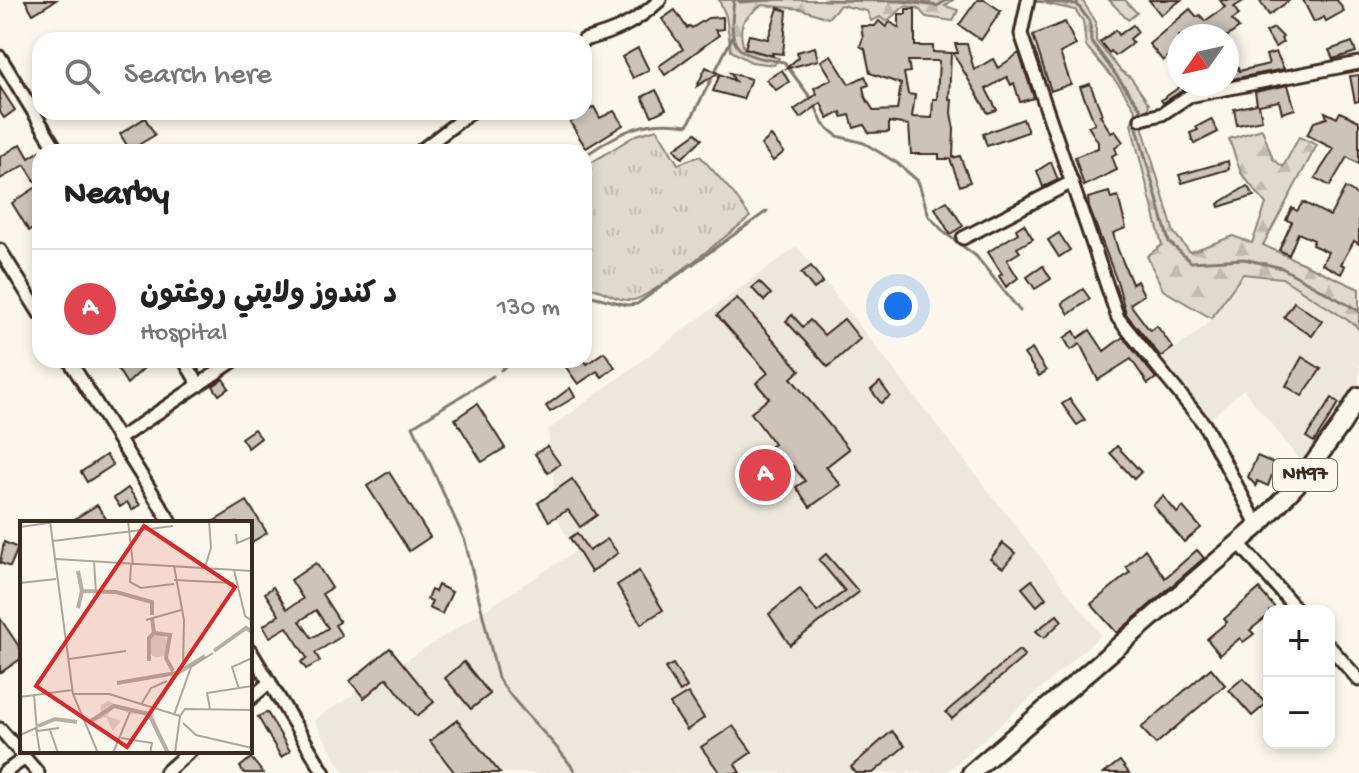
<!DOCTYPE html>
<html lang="en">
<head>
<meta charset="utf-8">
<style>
	:root { --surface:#fff; --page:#f6f6f6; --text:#222; --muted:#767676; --line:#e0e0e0; --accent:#7c3aed }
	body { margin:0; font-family:"Gochi Hand","Playpen Sans Arabic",sans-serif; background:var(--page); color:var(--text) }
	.controls { position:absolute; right:24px; bottom:24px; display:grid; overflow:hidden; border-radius:16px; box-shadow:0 4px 12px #0003 }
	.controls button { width:72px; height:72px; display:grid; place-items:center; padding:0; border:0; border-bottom:2px solid var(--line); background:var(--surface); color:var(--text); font:40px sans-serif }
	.compass { position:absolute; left:1167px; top:24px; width:72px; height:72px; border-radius:50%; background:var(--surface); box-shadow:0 4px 12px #0003; rotate:236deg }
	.you { position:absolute; left:898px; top:306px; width:28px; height:28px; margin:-20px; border:6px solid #fff; border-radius:50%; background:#1a73e8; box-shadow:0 0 0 12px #1a73e833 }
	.badge { display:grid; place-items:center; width:52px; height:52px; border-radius:50%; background:var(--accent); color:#fff; font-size:26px; font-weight:700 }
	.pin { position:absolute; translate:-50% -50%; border:4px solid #fff; box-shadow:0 2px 8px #0006 }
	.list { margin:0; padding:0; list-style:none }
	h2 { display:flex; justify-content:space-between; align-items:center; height:104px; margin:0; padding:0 32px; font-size:34px }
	h2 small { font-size:26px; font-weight:400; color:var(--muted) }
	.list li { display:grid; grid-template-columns:52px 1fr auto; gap:24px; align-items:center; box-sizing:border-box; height:120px; padding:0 32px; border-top:2px solid var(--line) }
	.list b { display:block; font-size:30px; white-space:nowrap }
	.list p { margin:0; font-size:26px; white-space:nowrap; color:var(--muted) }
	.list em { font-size:26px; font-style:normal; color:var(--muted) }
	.icon { flex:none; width:44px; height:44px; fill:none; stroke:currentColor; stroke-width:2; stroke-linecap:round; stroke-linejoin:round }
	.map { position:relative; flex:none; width:1359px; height:773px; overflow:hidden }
	.search { position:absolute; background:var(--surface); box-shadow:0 4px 12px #0003; left:32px; top:32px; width:560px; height:88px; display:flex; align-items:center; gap:20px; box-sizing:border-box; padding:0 28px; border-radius:24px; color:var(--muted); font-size:30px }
	.panel { position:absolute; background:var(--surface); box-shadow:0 4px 12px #0003; left:32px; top:144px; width:560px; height:224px; border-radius:24px }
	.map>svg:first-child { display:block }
	.built { fill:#ede8dd }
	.grass { fill:url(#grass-tufts); stroke:#8d8276; stroke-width:2 }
	.forest { fill:url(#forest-firs); stroke:#8d8276; stroke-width:2 }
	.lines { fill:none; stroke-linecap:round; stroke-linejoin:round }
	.stream { stroke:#85796d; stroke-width:3 }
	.building { fill:#ccc4b9; stroke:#3b2a1e; stroke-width:2; fill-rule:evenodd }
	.minor-casing { stroke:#3b2a1e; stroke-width:17 }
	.highway-casing { stroke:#3b2a1e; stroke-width:22 }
	.minor { stroke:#fbf7ec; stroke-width:11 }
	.highway { stroke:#fbf7ec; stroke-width:16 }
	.labels { text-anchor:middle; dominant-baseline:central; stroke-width:6; stroke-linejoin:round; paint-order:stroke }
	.shield { fill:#fbf7ec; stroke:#75685c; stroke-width:2 }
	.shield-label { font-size:20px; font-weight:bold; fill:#3b2a1e }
	.inset-river { fill:none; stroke:#b6aea2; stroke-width:4 }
	.inset-road { fill:none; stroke:#aea59a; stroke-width:2 }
	.view { fill:#d62828; fill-opacity:0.15; stroke:#d62828; stroke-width:4 }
	.inset-edge { fill:none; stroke:#3b2a1e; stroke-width:4 }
</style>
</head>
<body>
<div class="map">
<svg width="1359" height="773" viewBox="0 0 1359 773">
	<defs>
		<pattern id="grass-tufts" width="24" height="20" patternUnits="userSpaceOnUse" patternTransform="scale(2)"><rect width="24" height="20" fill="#dfd9ce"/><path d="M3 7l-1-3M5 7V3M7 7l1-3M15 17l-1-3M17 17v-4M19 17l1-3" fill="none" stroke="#c0bab0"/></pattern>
		<pattern id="forest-firs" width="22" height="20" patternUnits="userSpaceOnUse" patternTransform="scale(2)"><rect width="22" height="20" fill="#dfd9ce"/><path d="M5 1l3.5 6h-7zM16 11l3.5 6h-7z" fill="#c0bab0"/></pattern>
	</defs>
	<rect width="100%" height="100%" fill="#fbf7ec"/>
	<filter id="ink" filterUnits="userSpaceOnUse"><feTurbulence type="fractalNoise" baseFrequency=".0125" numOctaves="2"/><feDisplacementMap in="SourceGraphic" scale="16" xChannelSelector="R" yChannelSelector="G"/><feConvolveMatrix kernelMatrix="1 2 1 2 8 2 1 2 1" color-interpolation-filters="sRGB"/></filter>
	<g filter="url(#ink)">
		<g class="built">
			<polygon points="797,246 1101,635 946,773 344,773 314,720 576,551 558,521 548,430"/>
			<polygon points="1243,274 1282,278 1355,325 1359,330 1359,390 1305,466 1243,389 1206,423 1158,362 1205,326"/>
		</g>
		<path class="grass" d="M657,129L678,164L700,156L734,194L750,217C731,232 650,299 633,300C619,302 605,291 592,288L584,271V167L636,135Z"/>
		<g class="forest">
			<path d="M719,0H911L930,3L931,0H953L945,6L958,10L953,21L926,17L918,8L905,6L886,22L880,17L871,21L867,11L840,5L828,18L801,9L762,5C742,20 737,24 744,49L779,58L774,65L751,62L731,51L726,16Z"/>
			<polygon points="1046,0 1082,0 1096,22 1096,41 1120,70 1131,78 1149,104 1143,129 1174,233 1190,252 1233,236 1252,243 1266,204 1241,173 1229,139 1262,129 1273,159 1283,167 1299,137 1317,145 1263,245 1359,289 1359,330 1355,325 1282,278 1243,274 1211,318 1163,290 1147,256 1162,245 1131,124 1136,111 1120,86 1086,46 1083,21 1075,10 1047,4"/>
			<polygon points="1109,0 1125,0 1137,13 1128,20"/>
		</g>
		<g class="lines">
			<g class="stream">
				<path d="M734,0C728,50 734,55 784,62L813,101L823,124L837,136L864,143L897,163L918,181L929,216L945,233L976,256L1020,311"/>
				<polyline points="738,0 740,2 773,0"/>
				<polyline points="824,0 900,1 937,6 947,0"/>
				<polyline points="1078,0 1077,4 1090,22 1091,41 1141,109 1136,124 1169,242 1191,262 1244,259 1282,268 1359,311"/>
				<polyline points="1032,1 1076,4"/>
				<path d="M584,156C622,132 641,118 688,125L733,36"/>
				<polyline points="584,285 584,294"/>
				<polyline points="584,294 627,305 637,304 767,211"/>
				<polyline points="501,370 512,360"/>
				<path d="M493,376L413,426L465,541L498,678C520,713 554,738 576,773"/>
			</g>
		</g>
		<g class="building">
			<polygon points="25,0 56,0 33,14"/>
			<polygon points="977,0 985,0 1001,11 981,40 959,25"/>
			<polygon points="1149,0 1181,0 1161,15"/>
			<polygon points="1220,0 1245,0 1234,7 1239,15 1232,20 1239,28 1228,36 1179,36 1179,45 1163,61 1149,44 1190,9 1197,17 1200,15 1205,21 1225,7"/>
			<polygon points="1259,0 1290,0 1269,15"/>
			<polygon points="1303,0 1337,0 1344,11 1326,21 1324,17 1314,22"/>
			<polygon points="778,8 787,11 783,54 772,53 773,56 745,48 749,35 768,39"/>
			<path d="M906,9H915V46H933V52L951,53L949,100H952L951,113L954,129L953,158L960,156L970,182L960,186L950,159H939V154H911L909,125L889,122V132L869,133L864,125L854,128L850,115L842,117L841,112L828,119L821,103L800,118L794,110L817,94L814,88L832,79L821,61L831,55L849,84L865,76L869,85L863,87L865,97L874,111L897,110L901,84L870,73L865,49L860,46L863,38L861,26H875L879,21L886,27L890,22L899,28V14H906ZM908,61H939L937,99H933L932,118L912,117L915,95L908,94L904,73L910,72Z"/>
			<polygon points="675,10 687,28 690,26 692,28 708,18 723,17 723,29 715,30 719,35 665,75 659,66 683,49 662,19"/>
			<polygon points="1065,22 1076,45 1060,53 1071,84 1051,91 1033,35"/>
			<polygon points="1133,25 1138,32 1130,39 1133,43 1115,56 1111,51 1109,53 1100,42 1116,30 1119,35"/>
			<polygon points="1274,28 1283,37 1281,39 1283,42 1275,47 1266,32"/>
			<polygon points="1352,42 1356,52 1333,59 1329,50"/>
			<polygon points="955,44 967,44 974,70 993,59 998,68 1019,53 1034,98 1020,102 1014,83 1011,85 1007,77 986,89 997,110 988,113 953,53 958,53"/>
			<polygon points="815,47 818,60 785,69 798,58 797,52"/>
			<polygon points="638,48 649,70 633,78 622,57"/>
			<polygon points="1276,52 1284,69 1227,80 1227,69 1238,67 1239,71 1269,64 1266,55"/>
			<polygon points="706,67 718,73 697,86"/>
			<polygon points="782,70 789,82 776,90 766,80"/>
			<polygon points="730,73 751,79 743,99 713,91 720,74 735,81"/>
			<polygon points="1359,75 1359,101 1355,102 1350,76"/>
			<polygon points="1090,84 1102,114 1100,115 1111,133 1115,131 1123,142 1115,148 1117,153 1112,156 1117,170 1084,186 1075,157 1098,148 1098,142 1088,126 1095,124 1080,87"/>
			<polygon points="1184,84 1199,84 1185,89 1163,103 1161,100"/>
			<polygon points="1288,85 1295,109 1282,113 1279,101 1259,105 1262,120 1237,125 1234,109 1257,104 1255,92"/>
			<polygon points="0,87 15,110 4,118 0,112"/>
			<polygon points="656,90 666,109 652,116 642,97"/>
			<polygon points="594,107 600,118 614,111 623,125 586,148 570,122"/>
			<polygon points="1325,112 1337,118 1340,112 1359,121 1359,164 1347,157 1330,186 1315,178 1334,149 1307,135 1314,122 1327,118"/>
			<polygon points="145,118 155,135 130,150 120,134"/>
			<polygon points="1023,119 1028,132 987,146 983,134"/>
			<polygon points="1211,119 1218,132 1194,144 1190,133 1198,130 1196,127"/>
			<polygon points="696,133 702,139 682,158 674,149"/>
			<polygon points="771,136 784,152 773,161 761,145"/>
			<polygon points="21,144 29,158 40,151 40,225 29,231 12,203 38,186 25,165 0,179 0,157"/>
			<polygon points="1228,161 1229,169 1182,183 1179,175"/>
			<polygon points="1051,162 1058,180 1043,187 1037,171"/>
			<polygon points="1247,186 1254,196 1219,207 1218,204"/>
			<polygon points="1345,188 1359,196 1359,244 1354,241 1341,264 1345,266 1341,274 1322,264 1328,252 1312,245 1314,240 1298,233 1289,255 1279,250 1292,222 1286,220 1292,208 1297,211 1303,202 1330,216"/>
			<polygon points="1109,192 1111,198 1118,196 1126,228 1113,233 1118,250 1132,284 1137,281 1144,295 1130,304 1148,328 1151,330 1157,326 1173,348 1161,357 1126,314 1118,284 1089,207 1088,198"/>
			<polygon points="947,201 963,226 950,234 935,208"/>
			<polygon points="1024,224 1033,239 1017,248 1020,252 1007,260 1018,278 1006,287 999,276 1002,274 988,252 1018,233 1016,229"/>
			<polygon points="1059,233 1070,250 1059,257 1048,240"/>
			<polygon points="811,266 823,282 814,289 801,273"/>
			<polygon points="1043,266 1051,279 1035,289 1027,277"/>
			<polygon points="759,282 771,294 764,301 752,288"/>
			<polygon points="1083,289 1090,299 1069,314 1062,303"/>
			<polygon points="737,298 800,370 791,378 849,449 826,467 841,485 810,507 796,487 805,481 793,466 782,475 764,451 774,444 751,413 769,398 756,383 768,373 717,315"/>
			<polygon points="1294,302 1322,321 1312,336 1284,317"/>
			<polygon points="792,315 803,327 810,320 824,335 844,319 860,339 828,367 786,321"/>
			<polygon points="1090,330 1104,351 1123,337 1156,378 1148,384 1131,359 1098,380 1080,344 1071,350 1064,338 1074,331 1078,338"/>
			<polygon points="1032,349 1046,371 1039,376 1024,354"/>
			<polygon points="604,352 615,367 602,377 597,371 578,384 561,360 584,360 587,364"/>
			<polygon points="1302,357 1321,369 1302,396 1286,386"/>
			<polygon points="112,360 143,360 146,366 127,384"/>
			<polygon points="223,379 229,388 219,395 213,386"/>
			<polygon points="880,382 890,396 881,403 871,390"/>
			<polygon points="570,388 575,397 550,412 546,406"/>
			<polygon points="1332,398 1339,403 1314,442 1306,437"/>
			<polygon points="1070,399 1085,420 1077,425 1062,404"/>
			<polygon points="477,404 505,448 482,462 455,419"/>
			<polygon points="254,429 261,438 248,448 241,438"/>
			<polygon points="547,446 560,464 548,473 535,454"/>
			<polygon points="1117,446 1141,472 1134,479 1110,453"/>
			<polygon points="106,455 113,465 87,482 81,472"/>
			<polygon points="1257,456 1276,464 1268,486 1257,481 1256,486 1248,477"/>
			<polygon points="389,472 430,537 409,551 367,486"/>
			<polygon points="572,479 597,515 580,527 568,510 549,521 538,503"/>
			<polygon points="128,488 140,505 132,510 127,502 120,507 114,498"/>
			<polygon points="1163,496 1177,513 1183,507 1201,528 1184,542 1153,505"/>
			<polygon points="247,501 267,533 250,543 250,523 211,523"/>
			<polygon points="97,505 109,523 68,523"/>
			<polygon points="577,533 589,551 607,539 618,553 591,572 570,538"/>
			<polygon points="4,542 18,548 10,567 0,563"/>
			<polygon points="1003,543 1015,553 1003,568 990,559"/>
			<polygon points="1145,549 1165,578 1197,550 1204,558 1117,633 1091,604 1130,572 1126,567"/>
			<polygon points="826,554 859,592 790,645 769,614 800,589 817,612 845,591 819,560"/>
			<path d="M316,563L332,588L322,594L340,622L335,625L342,636L315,653L320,661L306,669L301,662L307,658L287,627L270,637L263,626L279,615L265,593L273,587L287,609L303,599L291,580ZM316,610L328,628L312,638L300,621Z"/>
			<polygon points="639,571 663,610 641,624 617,585"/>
			<polygon points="1032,580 1046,598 1037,606 1022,588"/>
			<polygon points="438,585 452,592 442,614 429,608 432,601 427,599 431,590 435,592"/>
			<polygon points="1259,589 1276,609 1269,611 1269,615 1250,630 1254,634 1243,642 1240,638 1220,655 1207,639 1227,622 1224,619"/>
			<polygon points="1057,615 1062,621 1044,638 1036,631"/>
			<polygon points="0,618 22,651 22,658 0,673"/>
			<polygon points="390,648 434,702 417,716 387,678 364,698 350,681"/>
			<polygon points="1019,650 1025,656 952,719 946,712"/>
			<polygon points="464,662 490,694 471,709 445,678"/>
			<polygon points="673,664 687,687 680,692 665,668"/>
			<polygon points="1211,668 1225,685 1156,744 1141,728"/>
			<polygon points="1243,678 1266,704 1252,716 1229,690"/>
			<polygon points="688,693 704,718 687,730 670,704"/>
			<polygon points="267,712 290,751 281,757 258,717"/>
			<polygon points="457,720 500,773 455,773 430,741"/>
			<polygon points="733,726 752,752 735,764 740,773 720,773 701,747"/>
			<polygon points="892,731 905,746 873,773 856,773 851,767"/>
			<polygon points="251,758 263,773 244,773 240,767"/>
			<polygon points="1120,761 1129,773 1104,773"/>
		</g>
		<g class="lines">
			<g class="minor-casing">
				<g id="minor">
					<polyline points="1028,0 1021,34 1118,318 1204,424 1258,526"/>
					<path d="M584,40C617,31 635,23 660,0"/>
					<polyline points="0,57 58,152"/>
					<polyline points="1141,119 1162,114 1189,96 1359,63"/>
					<polyline points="419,152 471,112"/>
					<polyline points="963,238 1072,182"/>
					<polyline points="0,250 40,314"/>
					<polyline points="69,360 171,523"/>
					<polyline points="184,360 199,385"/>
					<polyline points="119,439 235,360"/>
					<polyline points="1239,543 1298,611"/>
					<polyline points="1329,646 1359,680"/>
					<polyline points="250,650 324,773"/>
					<polyline points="250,699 270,682"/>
					<polyline points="0,729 38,773"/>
					<polyline points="4,773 25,758"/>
					<polyline points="165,773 190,751"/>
				</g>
			</g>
			<g class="highway-casing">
				<polyline id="highway" points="971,773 1258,526 1302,479 1342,424 1359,396"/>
			</g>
			<use href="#minor" class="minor"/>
			<use href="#highway" class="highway"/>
		</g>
	</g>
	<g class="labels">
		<rect class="shield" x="1273" y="459" width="64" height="32" rx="6"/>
		<g class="shield-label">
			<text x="1305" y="475">NH97</text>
		</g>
	</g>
	<g transform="translate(20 521)">
		<rect width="232" height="232" fill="#fbf7ec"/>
		<path d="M127 125a11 11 0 1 1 22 0a11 11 0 1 1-22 0Z" fill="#dfd9ce"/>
		<path d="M88,180L112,191L133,190L138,208L130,198L123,199L129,194L111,193L94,186L87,195L101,200L93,210L86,196L64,204L80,195L81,184Z" fill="#dfd9ce"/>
		<path class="inset-river" d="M58,50L62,70L58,87M62,70L96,71L132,81V94M132,97L134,112L150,114L146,137L153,150M194,130L226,107L231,110M129,140V117L134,112M97,162L156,152M129,193L156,153L185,135M68,202L94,185L129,193L148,232M18,205L35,198L57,201"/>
		<path class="inset-road" d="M30,0L53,173L78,232M108,0L113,44M0,6L29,2M216,13L217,22L232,16M33,20L153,5M36,38L232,50M74,41L76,72M111,43L110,61L121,67L154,63M154,45L164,99L163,147M185,46L191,27L189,0M214,49L225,95L232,100M154,59L214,62M0,62L36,58M126,99L161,89M49,138L106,130M219,168L212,146L232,137M53,173H89L160,195M14,174L17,210L39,207M0,176L52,169M122,182L131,167L147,160M190,188L187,172L232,165M154,194L171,146L193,132M160,195L165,188L232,189M163,202L176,214L232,227M30,209L38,232M0,214L16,207L20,232M101,217L132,222L130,232M93,232L110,191M155,232L160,195"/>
		<path class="view" d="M124,5L215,66L107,226L16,165Z"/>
		<rect width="232" height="232" class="inset-edge"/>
	</g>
</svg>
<div class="controls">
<button>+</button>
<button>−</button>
</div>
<svg class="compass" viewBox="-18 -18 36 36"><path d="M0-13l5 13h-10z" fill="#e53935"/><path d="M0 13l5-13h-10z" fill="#767676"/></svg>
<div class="you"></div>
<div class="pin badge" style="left:765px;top:475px;background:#e0444e">A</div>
<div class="search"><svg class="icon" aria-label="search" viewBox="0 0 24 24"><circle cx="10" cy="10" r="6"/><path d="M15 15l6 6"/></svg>Search here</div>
<section class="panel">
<h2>Nearby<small></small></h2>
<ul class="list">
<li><span class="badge" style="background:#e0444e">A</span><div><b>د کندوز ولایتي روغتون</b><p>Hospital</p></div><em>130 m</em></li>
</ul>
</section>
</div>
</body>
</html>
